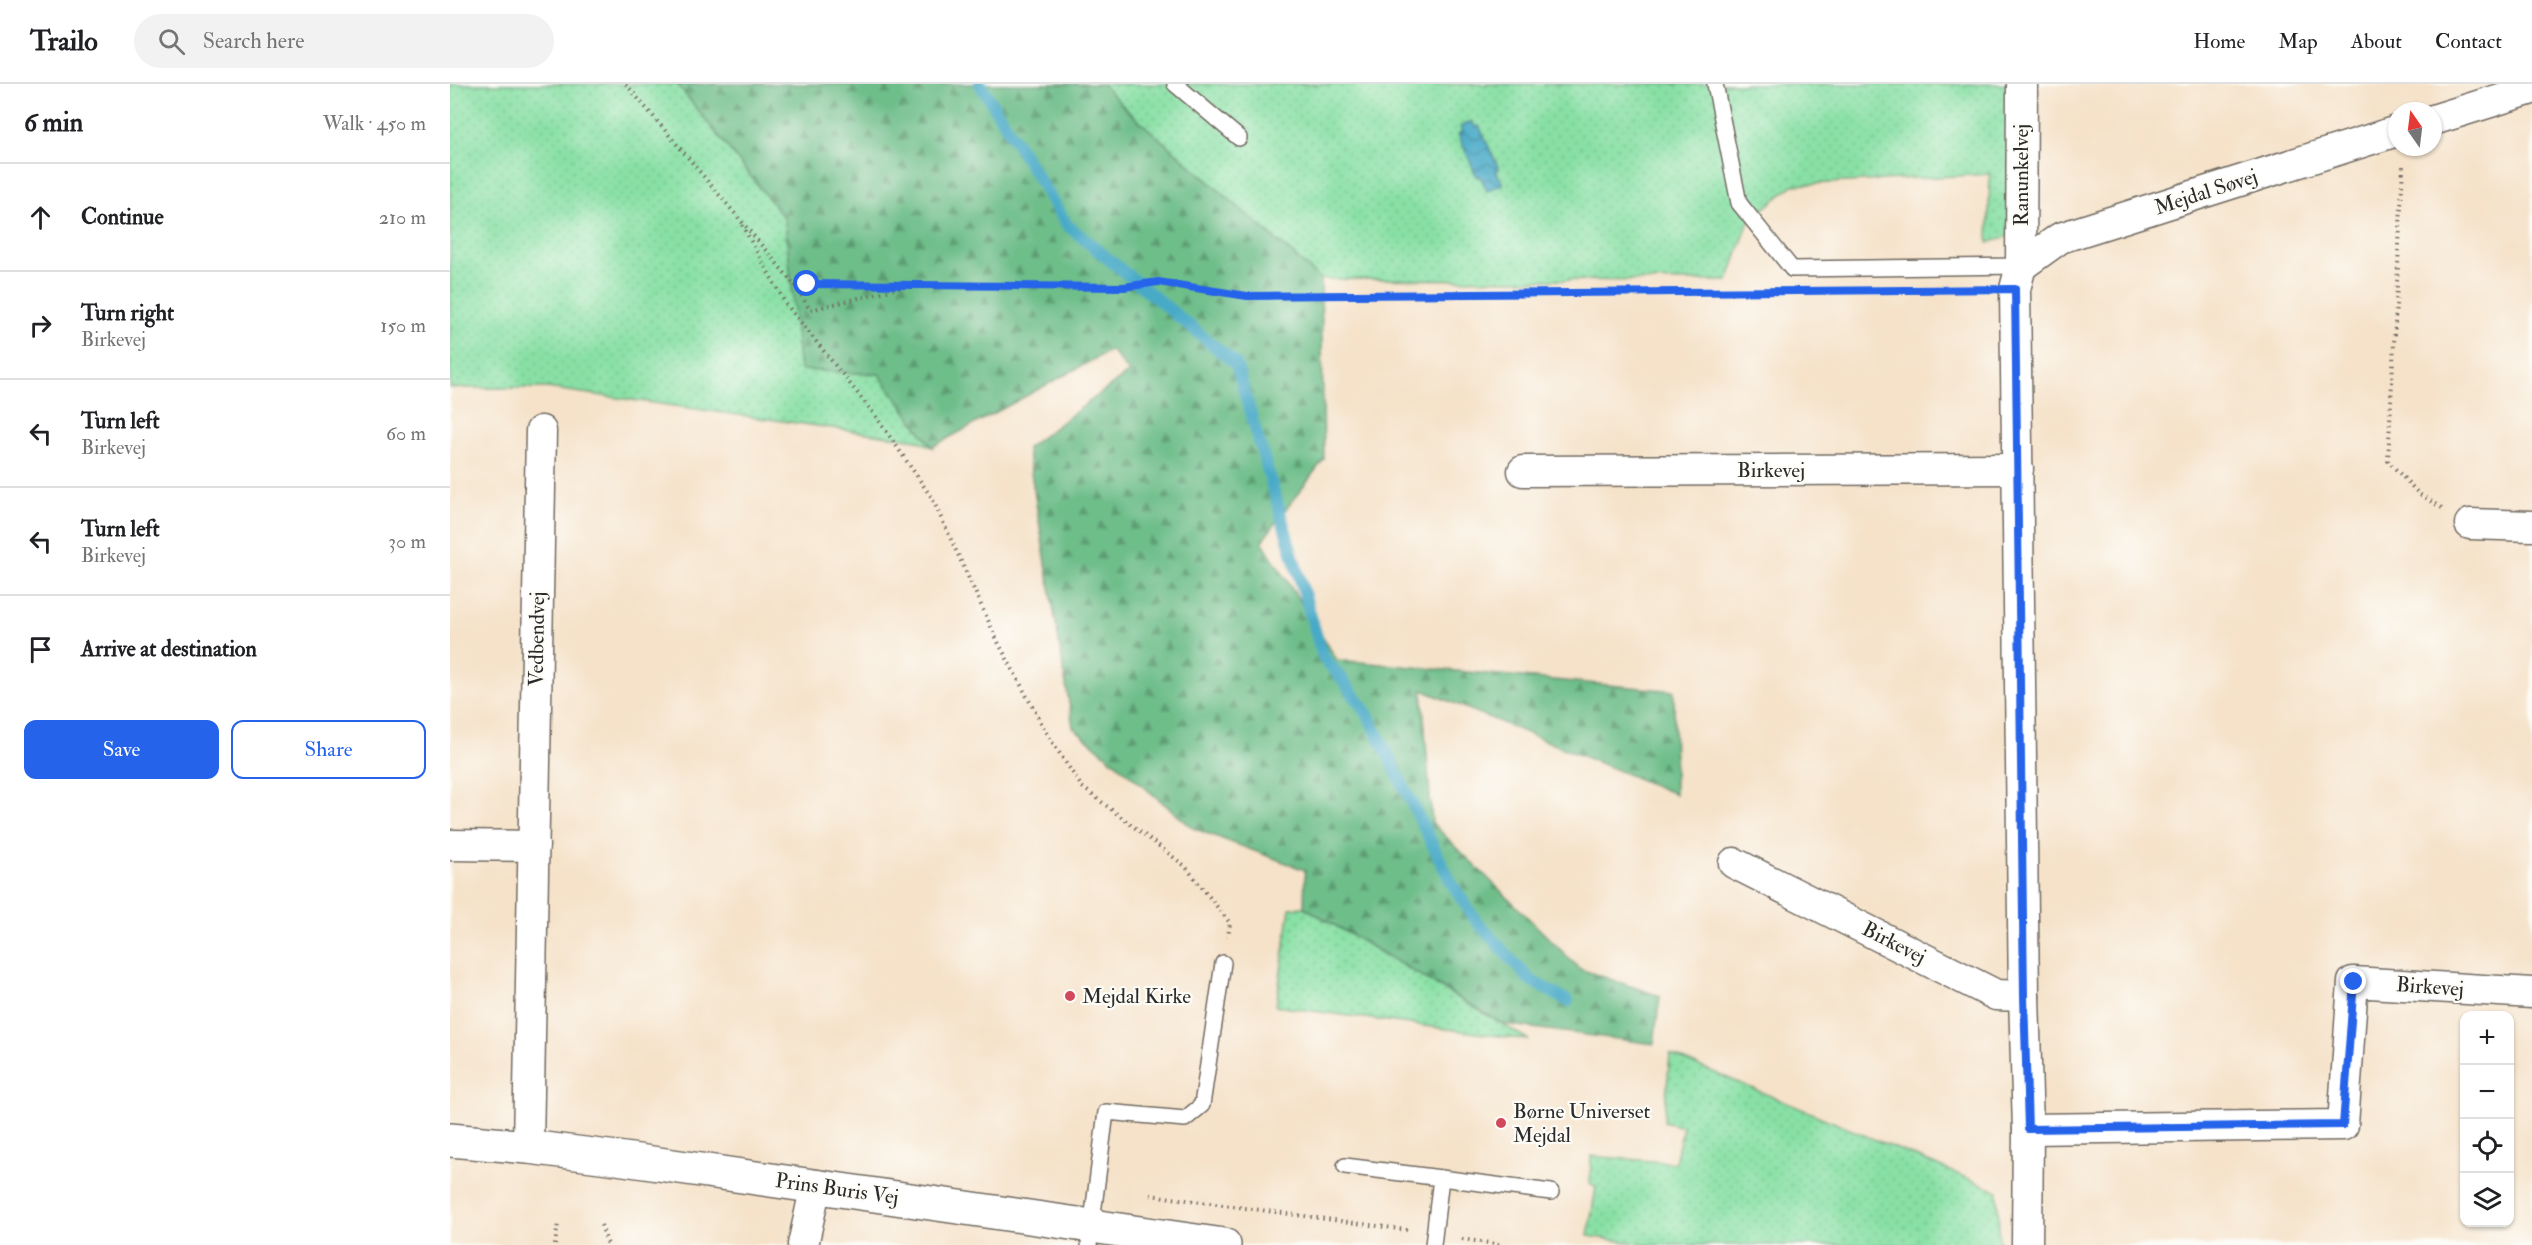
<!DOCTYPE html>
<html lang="en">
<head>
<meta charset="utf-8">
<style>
	:root { --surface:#fff; --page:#f2f2f2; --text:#202124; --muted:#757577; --line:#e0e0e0; --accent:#2563eb }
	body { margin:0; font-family:"IM FELL Double Pica",serif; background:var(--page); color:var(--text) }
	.controls { position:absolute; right:18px; bottom:18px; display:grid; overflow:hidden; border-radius:12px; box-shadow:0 2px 4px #0004 }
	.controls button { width:54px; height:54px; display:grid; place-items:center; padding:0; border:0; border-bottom:2px solid var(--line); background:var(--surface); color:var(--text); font:30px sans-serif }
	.compass { position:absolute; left:1938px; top:18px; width:54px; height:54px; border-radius:50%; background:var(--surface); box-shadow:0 2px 4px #0004; rotate:346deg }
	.stop { position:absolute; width:18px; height:18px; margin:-14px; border:4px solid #2563eb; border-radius:50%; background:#fff }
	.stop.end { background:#2563eb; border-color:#fff; box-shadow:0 2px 6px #0008 }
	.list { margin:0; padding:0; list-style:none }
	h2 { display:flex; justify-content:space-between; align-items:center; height:78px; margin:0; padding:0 24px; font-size:26px }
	h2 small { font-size:20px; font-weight:400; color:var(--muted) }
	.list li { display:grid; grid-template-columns:39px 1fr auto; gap:18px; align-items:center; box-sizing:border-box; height:108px; padding:0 24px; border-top:2px solid var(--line) }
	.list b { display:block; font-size:22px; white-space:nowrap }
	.list p { margin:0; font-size:20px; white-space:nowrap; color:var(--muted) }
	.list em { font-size:20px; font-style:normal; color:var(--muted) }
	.actions { display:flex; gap:12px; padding:18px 24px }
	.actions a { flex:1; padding:14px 0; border:2px solid var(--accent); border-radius:12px; text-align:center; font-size:21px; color:var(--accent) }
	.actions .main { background:var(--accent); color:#fff }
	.icon { flex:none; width:33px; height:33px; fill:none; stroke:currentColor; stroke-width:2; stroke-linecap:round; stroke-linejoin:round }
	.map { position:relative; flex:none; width:2082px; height:1161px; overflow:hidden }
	header { display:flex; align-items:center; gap:36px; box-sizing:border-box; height:84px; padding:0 30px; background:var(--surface); border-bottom:2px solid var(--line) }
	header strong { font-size:28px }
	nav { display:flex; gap:33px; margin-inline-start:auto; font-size:21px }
	.search { width:420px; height:54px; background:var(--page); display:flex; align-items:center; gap:15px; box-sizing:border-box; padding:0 21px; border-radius:33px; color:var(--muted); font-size:22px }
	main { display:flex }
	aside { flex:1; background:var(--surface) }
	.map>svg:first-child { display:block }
	.grass { fill:url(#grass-dots); stroke:#5a8668; stroke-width:1.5 }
	.forest { fill:url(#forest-firs); stroke:#4c745a; stroke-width:1.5 }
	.water { fill:url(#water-waves); stroke:#3a6a7a; stroke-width:1.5 }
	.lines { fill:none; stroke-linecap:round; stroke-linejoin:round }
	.stream { stroke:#49aac8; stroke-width:12 }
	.service-casing { stroke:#726b62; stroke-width:18 }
	.minor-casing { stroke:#726b62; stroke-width:33 }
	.tertiary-casing { stroke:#726b62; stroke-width:36 }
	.path { stroke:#726b62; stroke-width:4; stroke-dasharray:1.5 4.5; stroke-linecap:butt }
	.service { stroke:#fff; stroke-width:15 }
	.minor { stroke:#fff; stroke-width:30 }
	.tertiary { stroke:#fff; stroke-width:33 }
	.route { stroke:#2563eb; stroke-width:8 }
	.poi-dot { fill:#d1495b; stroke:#fdfcf7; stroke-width:2 }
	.labels { text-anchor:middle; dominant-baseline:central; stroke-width:4.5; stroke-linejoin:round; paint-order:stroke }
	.street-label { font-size:21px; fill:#2b2b2b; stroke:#fdfcf7 }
	.poi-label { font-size:21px; fill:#2b2b2b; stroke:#fdfcf7; text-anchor:start }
</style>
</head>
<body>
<header>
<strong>Trailo</strong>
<div class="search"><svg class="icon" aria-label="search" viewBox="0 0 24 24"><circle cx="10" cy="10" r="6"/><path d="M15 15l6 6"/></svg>Search here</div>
<nav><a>Home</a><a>Map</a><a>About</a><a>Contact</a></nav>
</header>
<main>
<aside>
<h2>6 min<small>Walk · 450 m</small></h2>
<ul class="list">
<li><svg class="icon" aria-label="ahead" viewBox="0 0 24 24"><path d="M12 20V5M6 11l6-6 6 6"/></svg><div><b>Continue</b></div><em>210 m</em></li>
<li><svg class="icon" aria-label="right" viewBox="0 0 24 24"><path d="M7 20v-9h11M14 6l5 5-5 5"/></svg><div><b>Turn right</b><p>Birkevej</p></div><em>150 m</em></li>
<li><svg class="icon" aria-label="left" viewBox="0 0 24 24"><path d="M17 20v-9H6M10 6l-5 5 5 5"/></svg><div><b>Turn left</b><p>Birkevej</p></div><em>60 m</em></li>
<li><svg class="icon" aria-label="left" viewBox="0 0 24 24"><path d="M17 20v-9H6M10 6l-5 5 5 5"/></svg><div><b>Turn left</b><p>Birkevej</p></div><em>30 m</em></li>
<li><svg class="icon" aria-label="arrive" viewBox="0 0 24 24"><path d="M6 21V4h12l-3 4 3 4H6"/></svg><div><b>Arrive at destination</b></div></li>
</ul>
<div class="actions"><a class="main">Save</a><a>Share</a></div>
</aside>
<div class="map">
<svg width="2082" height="1161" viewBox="0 0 2082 1161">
	<defs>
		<pattern id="grass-dots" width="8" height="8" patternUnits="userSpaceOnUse" patternTransform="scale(1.5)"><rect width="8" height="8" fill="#88e0a5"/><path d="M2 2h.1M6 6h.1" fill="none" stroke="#76c08e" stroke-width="1.8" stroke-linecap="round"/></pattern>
		<pattern id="forest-firs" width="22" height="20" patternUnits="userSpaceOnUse" patternTransform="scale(1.5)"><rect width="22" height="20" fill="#6ebe8a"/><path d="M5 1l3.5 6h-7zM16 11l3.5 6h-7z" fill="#5b9b71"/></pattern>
		<pattern id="water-waves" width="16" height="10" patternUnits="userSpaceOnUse" patternTransform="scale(1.5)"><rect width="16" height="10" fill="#49aac8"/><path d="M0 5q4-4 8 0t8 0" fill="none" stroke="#3d8ba3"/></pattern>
	</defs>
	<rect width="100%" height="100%" fill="#fdfcf7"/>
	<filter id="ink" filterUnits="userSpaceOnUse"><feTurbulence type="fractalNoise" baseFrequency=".0167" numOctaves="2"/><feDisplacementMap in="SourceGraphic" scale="12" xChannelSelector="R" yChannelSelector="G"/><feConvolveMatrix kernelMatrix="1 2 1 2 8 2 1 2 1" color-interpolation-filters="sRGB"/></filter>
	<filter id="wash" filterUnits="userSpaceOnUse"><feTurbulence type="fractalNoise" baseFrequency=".008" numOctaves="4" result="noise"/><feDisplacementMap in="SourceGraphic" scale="24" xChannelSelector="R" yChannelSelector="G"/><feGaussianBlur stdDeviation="1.35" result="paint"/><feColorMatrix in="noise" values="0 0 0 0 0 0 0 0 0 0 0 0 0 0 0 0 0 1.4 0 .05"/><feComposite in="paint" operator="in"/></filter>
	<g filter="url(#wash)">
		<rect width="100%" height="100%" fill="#f5e2c9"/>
		<g class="grass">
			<polygon points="0,0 227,0 335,135 350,285 429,290 482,363 467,356 97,304 0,304"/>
			<polygon points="652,0 1560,0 1559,152 1538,159 1540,90 1343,101 1299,137 1278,197 871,195 678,27"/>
			<polygon points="854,823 1079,956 826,922 840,824"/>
			<polygon points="1220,970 1548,1107 1549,1161 1195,1161 1138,1152 1146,1103 1140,1099 1141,1072 1225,1079 1233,1043 1214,1038"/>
		</g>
		<polygon class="forest" points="227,0 652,0 678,27 871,195 874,375 812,457 887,576 1224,607 1225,710 972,606 982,739 1130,885 1210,912 1204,960 1053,940 854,823 855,786 743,744 623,643 577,364 679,288 661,266 482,363 429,290 350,286 335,135"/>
		<polygon class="water" points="1022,37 1025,43 1029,42 1049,85 1046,87 1053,100 1037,107 1030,92 1027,93 1008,50 1013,48 1010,43"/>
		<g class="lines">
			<polyline class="stream" points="530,0 617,141 786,280 873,573 893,596 918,631 1002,800 1027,838 1080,896 1118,917"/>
		</g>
	</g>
	<g filter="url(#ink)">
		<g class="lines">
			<g class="service-casing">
				<g id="service">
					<polyline points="725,0 789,54"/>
					<polyline points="1265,0 1289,119 1342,185 1571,182"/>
					<polyline points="895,1082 991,1094 983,1161"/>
					<polyline points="991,1094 1101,1108"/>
					<polyline points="639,1161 656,1028 735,1035 752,1021 773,879"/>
				</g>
			</g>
			<g class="minor-casing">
				<g id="minor">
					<polyline points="1572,0 1571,182 1565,205 1574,912 1578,1045 1577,1161"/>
					<polyline points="1983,36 2082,5"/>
					<polyline points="1571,182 1610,154 1947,47"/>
					<polyline points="1073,387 1568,385"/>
					<polyline points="2020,440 2082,442"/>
					<polyline points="0,761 84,762"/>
					<polyline points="1284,779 1546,911 1574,912"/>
					<polyline points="1578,1045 1893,1041 1903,898 2082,909"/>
					<polyline points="78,1063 91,347"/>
					<polyline points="353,1161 366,1101"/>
				</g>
			</g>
			<g class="tertiary-casing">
				<polyline id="tertiary" points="0,1056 78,1063 167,1074 774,1161"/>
			</g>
			<g class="path">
				<polyline points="176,0 345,201 391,199 674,203 708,198 797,212 1325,207"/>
				<polyline points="1953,82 1938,377 1969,410 1992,424"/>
				<polyline points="292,141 336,220 425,331 482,414 548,558 598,652 632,703 735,782 780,839 778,853"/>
				<polyline points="345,201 360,226 457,202"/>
				<polyline points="700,1111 957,1146"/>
				<polyline points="151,1141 158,1161"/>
				<polyline points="1012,1155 1052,1161"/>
				<polyline points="105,1161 108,1139"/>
			</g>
			<use href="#service" class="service"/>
			<use href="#minor" class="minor"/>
			<use href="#tertiary" class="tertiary"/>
		</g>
	</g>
	<g class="lines" filter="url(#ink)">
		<polyline class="route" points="357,200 674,203 708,198 797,212 1565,205 1574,912 1578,1045 1893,1041 1904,898"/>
	</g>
	<g class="poi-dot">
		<circle cx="620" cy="912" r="6"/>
		<circle cx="1051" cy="1039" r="6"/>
	</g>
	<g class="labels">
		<g class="street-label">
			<text transform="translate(1571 91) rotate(-90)">Ranunkelvej</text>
			<text transform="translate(1756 108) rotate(-18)">Mejdal Søvej</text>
			<text x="1321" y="386">Birkevej</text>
			<text transform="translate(87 555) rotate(-89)">Vedbendvej</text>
			<text transform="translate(1444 859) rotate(27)">Birkevej</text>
			<text transform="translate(1980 903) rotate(4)">Birkevej</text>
			<text transform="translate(387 1105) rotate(8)">Prins Buris Vej</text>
		</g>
		<g class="poi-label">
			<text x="632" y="912">Mejdal Kirke</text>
			<text x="1063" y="1027">Børne Universet<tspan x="1063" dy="24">Mejdal</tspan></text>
		</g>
	</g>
</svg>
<div class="controls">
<button>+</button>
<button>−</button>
<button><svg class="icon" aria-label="locate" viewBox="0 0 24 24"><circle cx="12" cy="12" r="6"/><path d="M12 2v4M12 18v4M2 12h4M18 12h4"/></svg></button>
<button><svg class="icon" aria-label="layers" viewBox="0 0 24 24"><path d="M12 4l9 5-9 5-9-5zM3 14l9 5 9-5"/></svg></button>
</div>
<svg class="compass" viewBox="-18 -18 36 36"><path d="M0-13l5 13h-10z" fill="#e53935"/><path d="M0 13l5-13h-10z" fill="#757577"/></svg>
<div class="stop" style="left:357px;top:200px"></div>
<div class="stop end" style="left:1904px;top:898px"></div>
</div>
</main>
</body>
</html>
